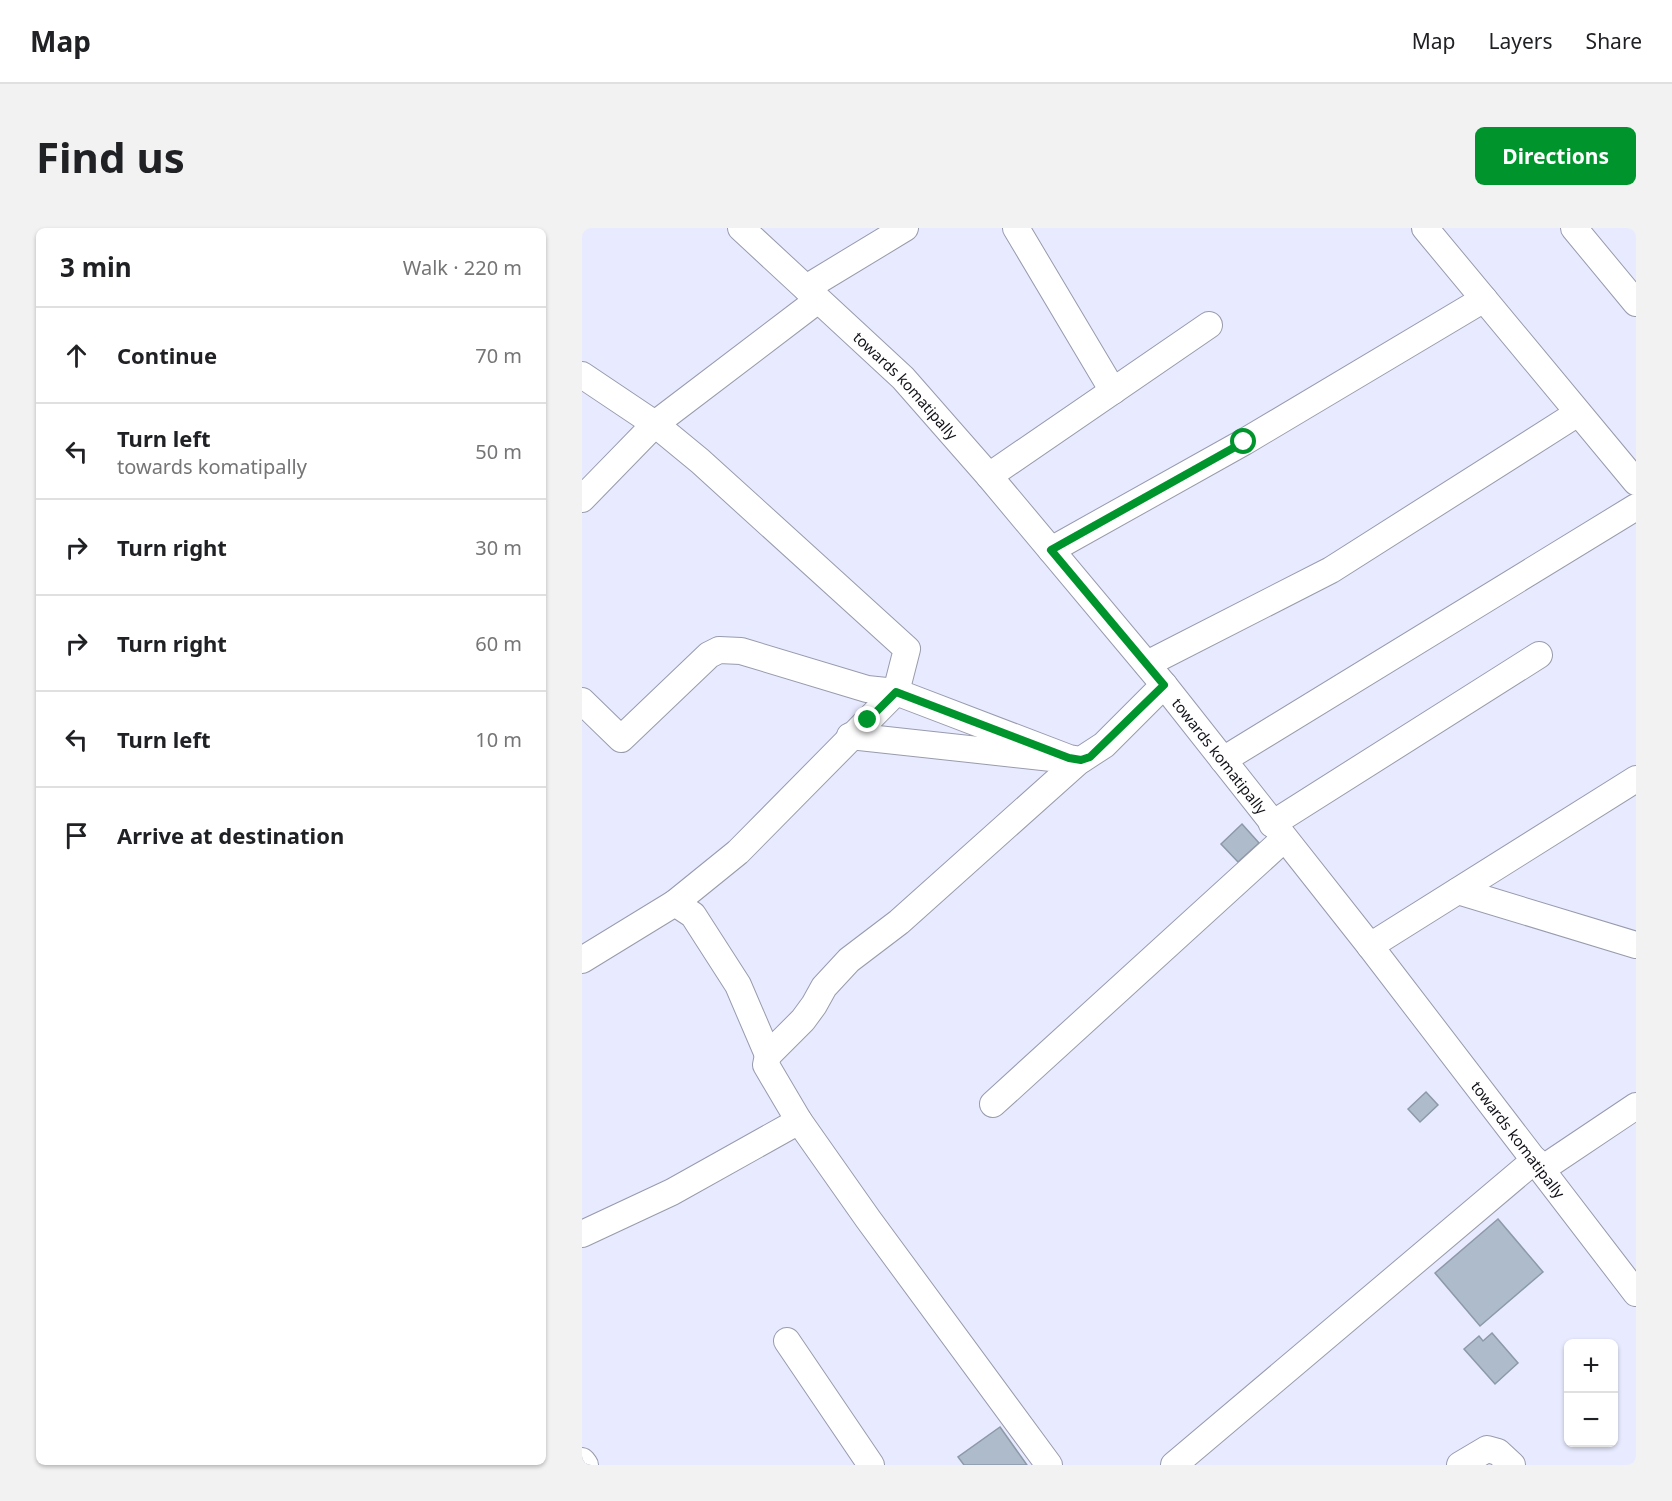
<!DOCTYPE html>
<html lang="en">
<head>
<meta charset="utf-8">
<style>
	:root { --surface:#fff; --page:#f2f2f2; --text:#202124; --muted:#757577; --line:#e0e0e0; --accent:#00952c }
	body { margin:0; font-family:"Noto Sans",sans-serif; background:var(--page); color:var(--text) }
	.controls { position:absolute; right:18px; bottom:18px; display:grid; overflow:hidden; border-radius:9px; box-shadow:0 2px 4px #0004 }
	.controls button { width:54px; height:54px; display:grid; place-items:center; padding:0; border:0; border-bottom:2px solid var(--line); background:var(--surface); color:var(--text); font:30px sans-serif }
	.stop { position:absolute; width:18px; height:18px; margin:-14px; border:4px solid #00952c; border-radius:50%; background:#fff }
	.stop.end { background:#00952c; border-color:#fff; box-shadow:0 2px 6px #0008 }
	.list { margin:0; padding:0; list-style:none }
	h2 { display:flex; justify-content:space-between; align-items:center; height:78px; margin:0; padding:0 24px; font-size:26px }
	h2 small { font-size:20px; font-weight:400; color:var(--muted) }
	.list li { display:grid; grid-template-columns:39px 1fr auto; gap:18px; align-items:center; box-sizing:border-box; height:96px; padding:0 24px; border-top:2px solid var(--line) }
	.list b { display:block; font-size:22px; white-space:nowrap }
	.list p { margin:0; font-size:20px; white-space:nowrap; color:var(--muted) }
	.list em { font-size:20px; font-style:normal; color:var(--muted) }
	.icon { flex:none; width:33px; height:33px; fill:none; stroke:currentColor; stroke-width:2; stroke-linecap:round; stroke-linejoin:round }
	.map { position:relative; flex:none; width:1054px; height:1237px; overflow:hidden; border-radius:9px }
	header { display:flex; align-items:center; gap:36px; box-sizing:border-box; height:84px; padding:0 30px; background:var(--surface); border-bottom:2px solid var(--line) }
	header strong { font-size:28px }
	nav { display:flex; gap:33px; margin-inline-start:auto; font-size:21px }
	.intro { display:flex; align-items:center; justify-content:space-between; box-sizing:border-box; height:144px; padding:0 36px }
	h1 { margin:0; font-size:42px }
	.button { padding:15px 27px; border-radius:9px; background:var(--accent); color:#fff; font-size:21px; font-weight:700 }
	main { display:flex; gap:36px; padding:0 36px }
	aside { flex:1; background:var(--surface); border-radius:9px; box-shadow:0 2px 4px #0004 }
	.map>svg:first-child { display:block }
	.building { fill:#adbbca; stroke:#8c99a8; stroke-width:1.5 }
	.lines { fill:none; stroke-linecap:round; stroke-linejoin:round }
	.minor-casing { stroke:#989bac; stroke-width:28 }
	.minor { stroke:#fff; stroke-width:26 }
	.route { stroke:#00952c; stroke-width:8 }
	.labels { text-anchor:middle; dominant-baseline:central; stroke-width:4.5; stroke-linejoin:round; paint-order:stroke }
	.street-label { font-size:15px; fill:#111218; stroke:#f9fafe }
</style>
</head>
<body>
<header>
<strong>Map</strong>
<nav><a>Map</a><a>Layers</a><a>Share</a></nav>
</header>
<div class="intro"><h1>Find us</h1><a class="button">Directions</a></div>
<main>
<aside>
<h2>3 min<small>Walk · 220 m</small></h2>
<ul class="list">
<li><svg class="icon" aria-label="ahead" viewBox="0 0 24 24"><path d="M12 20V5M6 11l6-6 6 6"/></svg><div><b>Continue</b></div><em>70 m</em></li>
<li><svg class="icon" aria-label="left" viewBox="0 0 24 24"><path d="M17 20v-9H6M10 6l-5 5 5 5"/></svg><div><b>Turn left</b><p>towards komatipally</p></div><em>50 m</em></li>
<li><svg class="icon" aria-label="right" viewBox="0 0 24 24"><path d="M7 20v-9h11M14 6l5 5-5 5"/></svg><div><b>Turn right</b></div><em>30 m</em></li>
<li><svg class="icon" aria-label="right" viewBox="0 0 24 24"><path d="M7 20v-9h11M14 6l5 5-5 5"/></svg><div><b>Turn right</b></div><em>60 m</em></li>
<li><svg class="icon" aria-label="left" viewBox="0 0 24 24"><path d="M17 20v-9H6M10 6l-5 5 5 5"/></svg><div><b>Turn left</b></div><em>10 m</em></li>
<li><svg class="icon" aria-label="arrive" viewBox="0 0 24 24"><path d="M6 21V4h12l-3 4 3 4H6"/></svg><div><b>Arrive at destination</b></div></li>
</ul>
</aside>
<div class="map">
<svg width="1054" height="1237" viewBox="0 0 1054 1237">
	<rect width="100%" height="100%" fill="#e8ebff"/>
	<g class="building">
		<polygon points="660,596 677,615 656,634 639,616"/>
		<polygon points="844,864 856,877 838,894 826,881"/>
		<polygon points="916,991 961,1044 898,1098 853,1045"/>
		<polygon points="910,1105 936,1135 913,1156 882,1121 897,1108 901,1113"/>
		<polygon points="418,1199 445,1237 382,1237 376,1229"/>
	</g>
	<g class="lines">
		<g class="minor-casing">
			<g id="minor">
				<path id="s1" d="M159,0L321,150L407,248L582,457L788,718L1054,1065"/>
				<polyline points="434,0 531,163"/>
				<polyline points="843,0 1054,254"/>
				<polyline points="992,0 1054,75"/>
				<polyline points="224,60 323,0"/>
				<polyline points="0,147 73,196 118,233 325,421 314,464 156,624 93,675 0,732"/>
				<polyline points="407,248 627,97"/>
				<polyline points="0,271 73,196 236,72"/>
				<polyline points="469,322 662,214 902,71"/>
				<polyline points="565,436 749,342 996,185"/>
				<polyline points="0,473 39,511 127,427 137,422 159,423 285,461 314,464 487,530 499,532 522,517 582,457"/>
				<polyline points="268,508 497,533 317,694 267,732 242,759 232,777 221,792 186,827 184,837 217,893 286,991 467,1237"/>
				<polyline points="641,532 1054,279"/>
				<polyline points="690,596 957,427"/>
				<polyline points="876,663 1054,717"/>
				<polyline points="93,675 111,687 156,757 186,827"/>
				<polyline points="788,718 1054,551"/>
				<polyline points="411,876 702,611"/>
				<polyline points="960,941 1054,878"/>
				<polyline points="0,1006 90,964 217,893"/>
				<polyline points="205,1113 289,1237"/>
				<polyline points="0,1233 3,1237"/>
				<polyline points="592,1237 953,932"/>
				<polyline points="878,1237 905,1221 916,1224 930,1237"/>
			</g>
		</g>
		<use href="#minor" class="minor"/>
	</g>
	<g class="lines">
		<polyline class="route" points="286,492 314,464 487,530 499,532 508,529 582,457 469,322 662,214"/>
	</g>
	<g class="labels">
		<g class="street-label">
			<text stroke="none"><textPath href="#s1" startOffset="228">towards komatipally</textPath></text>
			<text stroke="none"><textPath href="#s1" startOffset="714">towards komatipally</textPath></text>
			<text stroke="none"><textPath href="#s1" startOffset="1200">towards komatipally</textPath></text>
		</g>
	</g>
</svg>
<div class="controls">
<button>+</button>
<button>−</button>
</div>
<div class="stop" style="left:662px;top:214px"></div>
<div class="stop end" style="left:286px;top:492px"></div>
</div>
</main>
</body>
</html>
